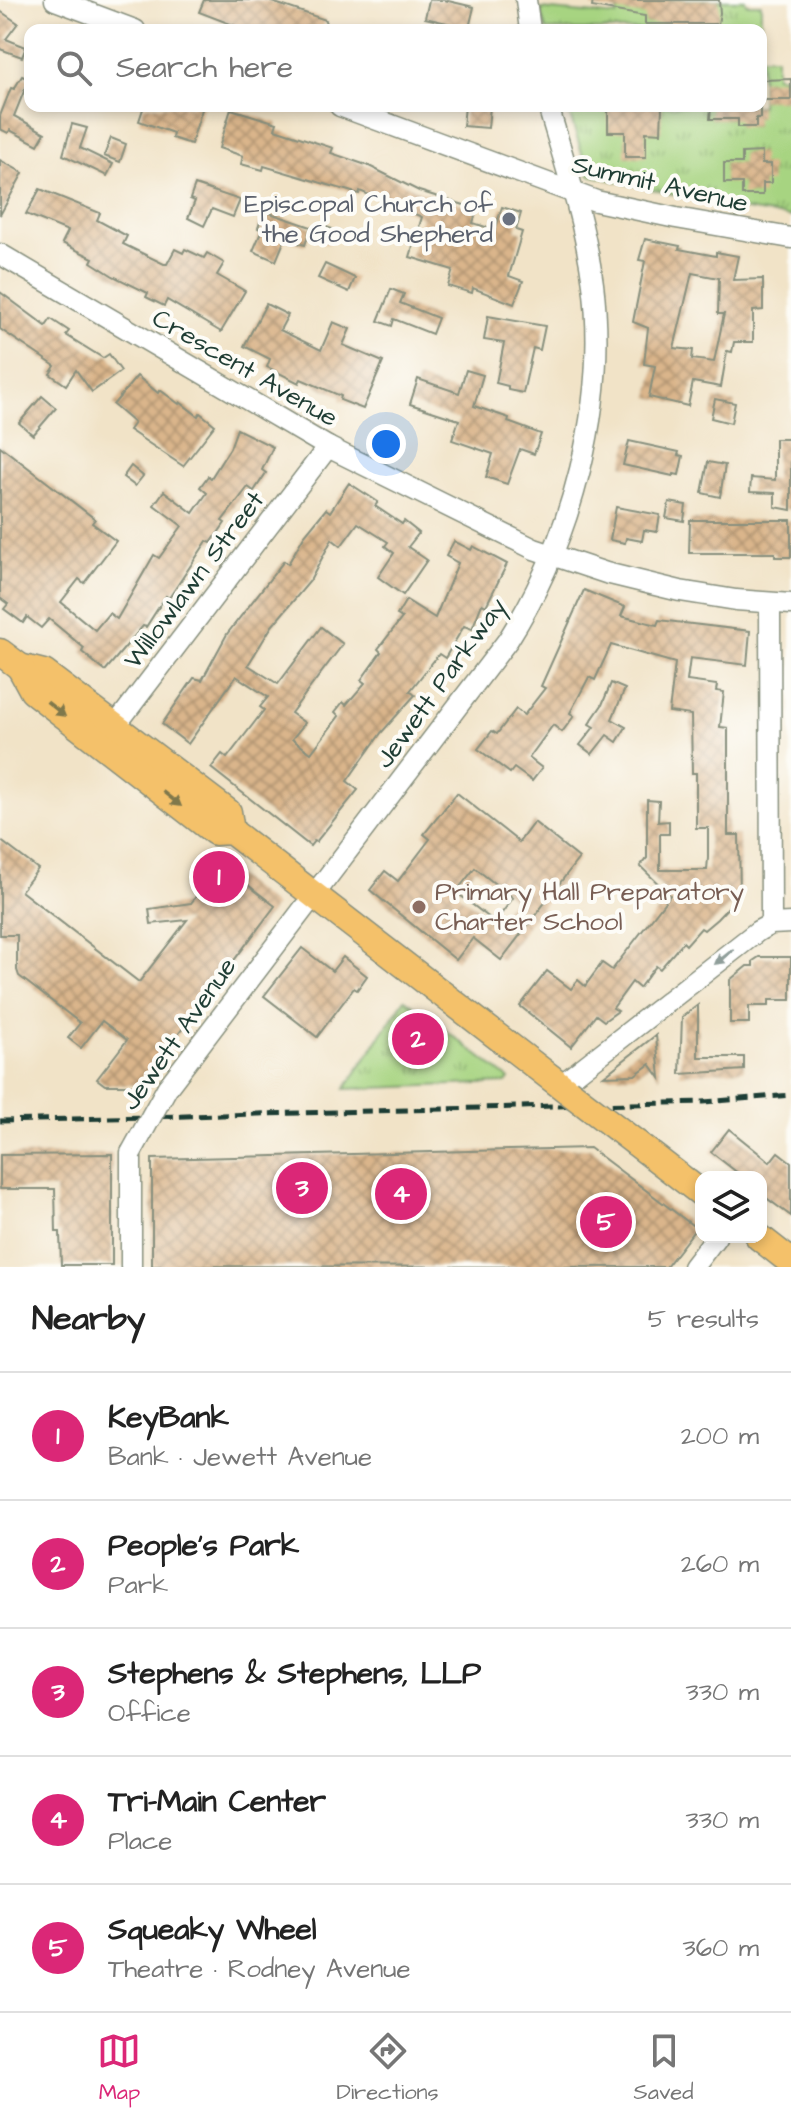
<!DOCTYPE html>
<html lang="en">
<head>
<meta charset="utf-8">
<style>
	:root { --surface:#fff; --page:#f6f6f6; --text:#222; --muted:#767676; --line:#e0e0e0; --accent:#db2777 }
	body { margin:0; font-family:"Architects Daughter",sans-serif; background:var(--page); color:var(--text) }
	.controls { position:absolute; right:24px; bottom:24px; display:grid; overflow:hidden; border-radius:16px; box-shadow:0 4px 12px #0003 }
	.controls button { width:72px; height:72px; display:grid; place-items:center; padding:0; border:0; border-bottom:2px solid var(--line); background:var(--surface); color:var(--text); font:40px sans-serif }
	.you { position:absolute; left:386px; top:444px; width:28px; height:28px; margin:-20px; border:6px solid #fff; border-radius:50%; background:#1a73e8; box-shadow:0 0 0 12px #1a73e833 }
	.badge { display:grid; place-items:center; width:52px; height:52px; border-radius:50%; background:var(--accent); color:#fff; font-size:26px; font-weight:700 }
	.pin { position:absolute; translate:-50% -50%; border:4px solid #fff; box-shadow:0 2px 8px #0006 }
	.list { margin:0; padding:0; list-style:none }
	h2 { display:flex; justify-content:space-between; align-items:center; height:104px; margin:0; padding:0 32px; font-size:34px }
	h2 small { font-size:26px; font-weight:400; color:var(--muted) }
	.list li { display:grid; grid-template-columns:52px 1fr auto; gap:24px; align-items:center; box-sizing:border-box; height:128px; padding:0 32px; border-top:2px solid var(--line) }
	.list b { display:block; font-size:30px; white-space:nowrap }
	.list p { margin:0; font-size:26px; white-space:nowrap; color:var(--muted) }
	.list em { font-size:26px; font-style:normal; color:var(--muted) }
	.icon { flex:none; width:44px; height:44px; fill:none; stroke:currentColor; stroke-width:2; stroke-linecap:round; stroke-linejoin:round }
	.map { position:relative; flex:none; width:791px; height:1267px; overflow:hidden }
	.search { position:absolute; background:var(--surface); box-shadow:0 4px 12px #0003; left:24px; right:24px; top:24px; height:88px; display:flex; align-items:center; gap:20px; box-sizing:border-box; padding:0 28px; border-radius:16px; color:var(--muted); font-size:30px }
	.sheet { height:744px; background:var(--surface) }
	nav { display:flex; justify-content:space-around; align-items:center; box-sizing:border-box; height:112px; border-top:2px solid var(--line); background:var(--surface); font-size:22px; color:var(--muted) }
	nav a { display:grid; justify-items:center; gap:4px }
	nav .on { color:var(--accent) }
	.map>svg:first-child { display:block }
	.grass { fill:url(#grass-tufts); stroke:#63885a; stroke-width:2 }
	.building { fill:url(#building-cross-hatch); fill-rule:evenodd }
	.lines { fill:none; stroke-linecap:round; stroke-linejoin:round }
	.minor-casing { stroke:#88907e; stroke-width:23 }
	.major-casing { stroke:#88907e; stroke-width:29 }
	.minor { stroke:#fff; stroke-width:20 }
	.major { stroke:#f4c16a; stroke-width:26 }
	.rail { stroke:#1f3d34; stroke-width:5; stroke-dasharray:12 6; stroke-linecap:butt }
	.minor-bridge-casing { stroke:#88907e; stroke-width:23; stroke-linecap:butt }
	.major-bridge-casing { stroke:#88907e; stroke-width:29; stroke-linecap:butt }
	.minor-bridge { stroke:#fff; stroke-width:20 }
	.major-bridge { stroke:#f4c16a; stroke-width:26 }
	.oneway { fill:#7f784c }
	.oneway2 { fill:#8f9e9a }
	.worship-dot { fill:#6b7280; stroke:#fdfcf7; stroke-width:3 }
	.education-dot { fill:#8d6e63; stroke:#fdfcf7; stroke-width:3 }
	.labels { text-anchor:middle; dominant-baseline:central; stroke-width:8; stroke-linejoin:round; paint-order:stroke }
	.street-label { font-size:26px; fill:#1f3d34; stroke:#fdfcf7 }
	.worship-label { font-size:26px; fill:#5b616d; stroke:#fdfcf7; text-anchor:end }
	.education-label { font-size:26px; fill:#785e54; stroke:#fdfcf7; text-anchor:start }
</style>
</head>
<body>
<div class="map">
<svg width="791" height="1267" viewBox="0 0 791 1267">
	<defs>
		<pattern id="grass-tufts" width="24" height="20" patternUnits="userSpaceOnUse" patternTransform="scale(2)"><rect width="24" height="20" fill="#a7d481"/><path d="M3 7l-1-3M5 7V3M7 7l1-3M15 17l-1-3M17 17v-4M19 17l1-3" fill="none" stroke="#87ad6a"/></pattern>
		<pattern id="building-cross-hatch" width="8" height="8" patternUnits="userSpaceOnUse" patternTransform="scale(2)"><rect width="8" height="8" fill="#dab58b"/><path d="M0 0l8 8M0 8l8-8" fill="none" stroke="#b09472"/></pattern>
	</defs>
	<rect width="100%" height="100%" fill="#fdfcf7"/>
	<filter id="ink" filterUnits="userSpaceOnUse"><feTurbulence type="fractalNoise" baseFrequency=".0125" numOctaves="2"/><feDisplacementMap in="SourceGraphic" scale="16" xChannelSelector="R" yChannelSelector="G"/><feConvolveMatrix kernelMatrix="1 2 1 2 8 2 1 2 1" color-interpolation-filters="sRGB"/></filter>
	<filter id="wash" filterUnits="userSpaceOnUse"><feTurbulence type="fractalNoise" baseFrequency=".006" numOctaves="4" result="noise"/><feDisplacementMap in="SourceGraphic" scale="32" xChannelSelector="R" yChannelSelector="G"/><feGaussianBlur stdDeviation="1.8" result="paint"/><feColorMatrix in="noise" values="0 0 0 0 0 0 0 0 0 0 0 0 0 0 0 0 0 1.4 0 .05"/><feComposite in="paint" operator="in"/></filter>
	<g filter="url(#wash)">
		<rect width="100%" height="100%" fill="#f1e3c7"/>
		<g class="grass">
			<polygon points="617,0 745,0 746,4 761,4 761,30 546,30 540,9 617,16"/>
			<polygon points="761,57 776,57 776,76 791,77 791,217 728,207 589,175 567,106 761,106"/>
			<polygon points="405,999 509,1079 506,1083 345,1089"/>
		</g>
		<g id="blocks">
			<g class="building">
				<polygon points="204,0 266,0 326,20 322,30 246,30 199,12"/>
				<polygon points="429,0 444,0 474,7 469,28 425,18"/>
				<polygon points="593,0 719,0 720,13 718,24 645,24 645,16 592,7"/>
				<polygon points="0,11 18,23 6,39 26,47 22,57 0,49"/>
				<polygon points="22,76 29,79 14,116 45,133 38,145 10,130 8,133 0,129 0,116 11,88 14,89"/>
				<polygon points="791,79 791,100 761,100 761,80"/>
				<polygon points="144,106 203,106 191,144 172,138 173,133 139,121"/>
				<polygon points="465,106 490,106 488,128 463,126"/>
				<polygon points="617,106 662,106 661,133 646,132 646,157 625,157 625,132 608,132 608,108"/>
				<polygon points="711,106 760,106 760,118 756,118 756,127 738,127 738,119 710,119"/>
				<polygon points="231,109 277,123 275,129 333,148 331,153 369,166 419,191 477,209 473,223 495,230 502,207 521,213 516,230 522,232 509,276 523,281 514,304 473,288 472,293 448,286 453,270 410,257 422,217 360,191 359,194 264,166 263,170 241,164 243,156 219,148"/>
				<polygon points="72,124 87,128 80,148 113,164 107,176 63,155"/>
				<polygon points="111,138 126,144 120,162 104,156"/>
				<polygon points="762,152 762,164 771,164 771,183 763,183 763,195 742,195 742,183 724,183 724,163 742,163 742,153"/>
				<polygon points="0,160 23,173 0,215"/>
				<polygon points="195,185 240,200 233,217 212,209 204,226 188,218 195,201 190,199"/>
				<polygon points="40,189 100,213 97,220 127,236 123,244 164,264 167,264 175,249 183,253 185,249 204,258 207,253 224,263 217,275 245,291 221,332 167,300 164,306 146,297 148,293 113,276 91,262 93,258 62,243 68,231 26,214"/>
				<polygon points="264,211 311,227 305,245 285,239 276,261 253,251 262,230 258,228"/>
				<polygon points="317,224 332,229 328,244 312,238"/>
				<path d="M645,239L680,246L679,249L716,256V252L738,256L733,280L763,279V310L753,311V342H734L732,352L727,351L721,387L693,382L688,406L649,397L655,366L644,364L648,328L633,322L645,261L639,260ZM692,273L719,278L718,314H724L714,362L692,359L693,350L674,348Z"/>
				<polygon points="325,264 355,278 349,292 318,278"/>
				<polygon points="391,289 404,294 400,303 438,318 432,334 394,319 392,326 378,321"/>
				<polygon points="0,292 46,326 51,319 69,331 66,335 103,358 109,354 121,371 92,392 76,370 66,385 50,374 55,366 0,329"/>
				<polygon points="266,304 288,315 280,330 321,350 333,322 350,329 343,345 383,362 363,409 340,400 341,396 301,379 299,383 267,367 270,359 244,346"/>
				<polygon points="488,316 545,326 540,350 533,348 523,393 508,390 508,386 496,383 504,343 484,340"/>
				<polygon points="466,370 483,375 474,406 509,418 508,422 541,434 534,454 520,449 507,484 486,477 493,454 452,440 459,420 410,404 418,379 459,393"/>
				<polygon points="137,376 158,393 160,390 179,404 180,402 198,416 200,413 215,425 183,466 129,430 134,423 113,405"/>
				<polygon points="42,396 56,408 33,435 19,423"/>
				<polygon points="715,399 735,403 731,423 711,418"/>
				<polygon points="237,429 273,447 262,470 266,473 254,491 248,487 222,521 225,523 211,543 207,541 169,598 166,596 146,627 143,626 105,671 82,652 84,648 49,619 41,628 27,617 23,623 4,609 8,604 0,598 0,446 95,519 92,523 116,541 84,583 79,579 61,602 95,630 109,613 117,619 154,555 159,558 182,526 154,505 164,491 193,513 207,493 200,487 208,476 211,478 230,448"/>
				<polygon points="775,439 791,439 791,510 775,507 775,493 750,492 751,478 775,480"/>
				<polygon points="629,441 679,452 678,455 683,456 679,475 674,474 673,476 623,465"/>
				<polygon points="708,462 725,465 720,497 702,493"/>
				<polygon points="131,466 143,476 135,486 123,477"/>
				<polygon points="349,483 378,502 375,506 402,524 404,521 419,533 408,547 427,560 403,595 378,577 394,553 385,546 388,542 358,523 341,546 332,539 310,581 272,626 248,665 278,684 321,627 343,644 291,713 305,723 292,739 311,753 339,716 335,712 343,702 346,705 365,683 361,680 381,652 378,649 402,618 397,615 406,600 435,618 458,563 446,556 454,541 471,550 473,546 507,564 486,606 482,604 472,629 464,626 445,658 439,654 410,691 415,695 381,733 347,781 358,790 316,842 314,841 310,846 211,768 222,754 227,758 264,710 260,707 268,697 236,676 188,744 162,724 194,678 202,680 227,634 284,561 288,564 304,536 326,509 330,512"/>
				<polygon points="669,502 686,505 684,521 666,518"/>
				<polygon points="616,507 660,515 657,532 644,530 642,541 626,538 625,543 610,540"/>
				<polygon points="690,520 791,520 791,557 775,557 775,553 689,553"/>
				<polygon points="584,590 625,607 621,616 657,625 659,620 750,631 747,665 690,658 687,681 717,685 716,691 724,692 720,727 728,728 728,835 739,835 740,896 735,896 735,900 717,919 704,930 701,928 686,945 683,942 660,969 656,966 639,988 632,982 613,1008 618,1011 604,1021 596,1015 571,1047 520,1006 547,971 571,989 578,980 585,986 602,963 612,970 670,895 640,866 647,858 647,800 659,801 658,822 669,821 669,834 660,834 660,870 707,870 708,858 708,828 696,828 696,773 692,773 691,715 669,712 675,663 611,645 595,680 589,677 570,713 574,716 562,732 553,725 529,758 542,768 532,781 514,768 510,773 478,749 492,731 497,734 516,709 524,715 545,688 541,686"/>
				<polygon points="611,683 625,689 612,719 626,727 617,742 607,735 592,754 580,745 594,727 589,724 602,705"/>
				<path d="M457,793L519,842L534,822L579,858L501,960L473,938L456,960L370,890L385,871L398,881L430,839L424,834ZM475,868L513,898L495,922L456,892Z"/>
				<polygon points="0,840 38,869 21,891 139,982 187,920 151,924 149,909 191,903 218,868 223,872 226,868 275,906 140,1085 105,1085 97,1079 127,1040 102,1021 81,1048 68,1038 80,1023 19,976 17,970 17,935 0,935"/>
				<polygon points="302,948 332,971 343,957 367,976 357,990 354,988 317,1037 264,996"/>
				<polygon points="759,957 791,957 791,1000 769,1000 769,1006 749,1006 749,1023 730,1023 730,980 747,966 753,966 753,961"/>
				<polygon points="698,1005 698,1057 744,1057 744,1070 680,1074 682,1017"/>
				<polygon points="656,1035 660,1078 650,1064 635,1075 604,1076"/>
				<polygon points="729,1129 770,1162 778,1152 791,1162 791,1216 761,1194 761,1177 743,1177 711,1152"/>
				<polygon points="590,1148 696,1228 666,1267 152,1266 152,1159"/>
				<polygon points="112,1154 112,1265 61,1265 60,1232 56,1232 55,1189 0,1189 0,1155"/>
			</g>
		</g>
	</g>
	<g filter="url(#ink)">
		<use href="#blocks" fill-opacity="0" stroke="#88907e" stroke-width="2"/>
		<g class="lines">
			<g class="minor-casing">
				<g id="minor">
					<polyline points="55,0 135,30"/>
					<polyline points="526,0 530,30"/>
					<polyline points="340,106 596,201 676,218 791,238"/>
					<polyline points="0,254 328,447 534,549 606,573 680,591 736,600 791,604"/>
					<polyline points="770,603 771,924"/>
					<polyline points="106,738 328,447"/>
					<polyline points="561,1085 758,931 771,924 791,923"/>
					<path d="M167,1088L508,640C572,539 608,404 593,284C585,223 565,164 548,106"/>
					<polyline points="131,1267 131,1153"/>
					<polyline points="693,1267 716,1237"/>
				</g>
			</g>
			<g class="major-casing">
				<g id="major">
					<polyline points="0,652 20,667 44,673 228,812 231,831"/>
					<polyline points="20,667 33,691 215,832 231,831 568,1091"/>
					<polyline points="636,1143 701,1193"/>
					<polyline points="759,1237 791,1262"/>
				</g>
			</g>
			<use href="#minor" class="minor"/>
			<use href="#major" class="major"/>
			<polyline class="rail" points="0,1121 703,1102 791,1095"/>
			<g class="minor-bridge-casing">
				<polyline id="minor-bridge" points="131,1153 167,1088"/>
			</g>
			<g class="major-bridge-casing">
				<polyline id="major-bridge" points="568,1091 636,1143"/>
			</g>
			<use href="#minor-bridge" class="minor-bridge"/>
			<use href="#major-bridge" class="major-bridge"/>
		</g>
		<defs><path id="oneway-solid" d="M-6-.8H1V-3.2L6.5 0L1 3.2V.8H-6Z" transform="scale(2)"/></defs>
		<g class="oneway">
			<use href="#oneway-solid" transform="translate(56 709) rotate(38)"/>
			<use href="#oneway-solid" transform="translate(172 799) rotate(38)"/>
		</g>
		<use class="oneway2" href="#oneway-solid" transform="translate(724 957) rotate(142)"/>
	</g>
	<circle class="worship-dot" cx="509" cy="219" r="8"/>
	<circle class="education-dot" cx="419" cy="907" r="8"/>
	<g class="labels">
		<g class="street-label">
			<text transform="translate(660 184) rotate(13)">Summit Avenue</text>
			<text transform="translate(245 368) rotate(30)">Crescent Avenue</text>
			<text transform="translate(194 580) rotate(-53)">Willowlawn Street</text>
			<text transform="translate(441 683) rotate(-54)">Jewett Parkway</text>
			<text transform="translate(179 1034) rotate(-55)">Jewett Avenue</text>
		</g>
		<g class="worship-label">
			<text x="493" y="204">Episcopal Church of<tspan x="493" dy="30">the Good Shepherd</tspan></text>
		</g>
		<g class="education-label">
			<text x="435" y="892">Primary Hall Preparatory<tspan x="435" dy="30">Charter School</tspan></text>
		</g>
	</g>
</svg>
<div class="controls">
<button><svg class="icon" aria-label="layers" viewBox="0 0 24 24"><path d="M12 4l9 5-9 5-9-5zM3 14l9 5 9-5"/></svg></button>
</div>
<div class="you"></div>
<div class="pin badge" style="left:219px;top:877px">1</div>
<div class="pin badge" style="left:418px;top:1039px">2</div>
<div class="pin badge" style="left:302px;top:1188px">3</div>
<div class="pin badge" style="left:401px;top:1194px">4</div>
<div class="pin badge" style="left:606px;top:1222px">5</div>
<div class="search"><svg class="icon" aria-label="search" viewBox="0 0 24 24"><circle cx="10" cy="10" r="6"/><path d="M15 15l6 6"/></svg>Search here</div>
</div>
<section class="sheet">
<h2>Nearby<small>5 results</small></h2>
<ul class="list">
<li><span class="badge">1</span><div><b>KeyBank</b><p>Bank · Jewett Avenue</p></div><em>200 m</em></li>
<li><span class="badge">2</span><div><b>People's Park</b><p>Park</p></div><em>260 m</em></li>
<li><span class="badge">3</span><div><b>Stephens &amp; Stephens, LLP</b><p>Office</p></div><em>330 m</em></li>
<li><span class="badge">4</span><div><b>Tri-Main Center</b><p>Place</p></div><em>330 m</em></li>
<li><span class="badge">5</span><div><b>Squeaky Wheel</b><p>Theatre · Rodney Avenue</p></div><em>360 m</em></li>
</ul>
</section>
<nav>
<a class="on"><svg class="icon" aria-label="map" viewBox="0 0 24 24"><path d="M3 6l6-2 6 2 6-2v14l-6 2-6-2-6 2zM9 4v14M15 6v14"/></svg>Map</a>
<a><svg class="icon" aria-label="directions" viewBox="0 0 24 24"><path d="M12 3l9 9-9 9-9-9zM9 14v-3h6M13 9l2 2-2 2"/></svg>Directions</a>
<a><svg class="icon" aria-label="saved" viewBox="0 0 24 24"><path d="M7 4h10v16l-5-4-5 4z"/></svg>Saved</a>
</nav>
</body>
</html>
